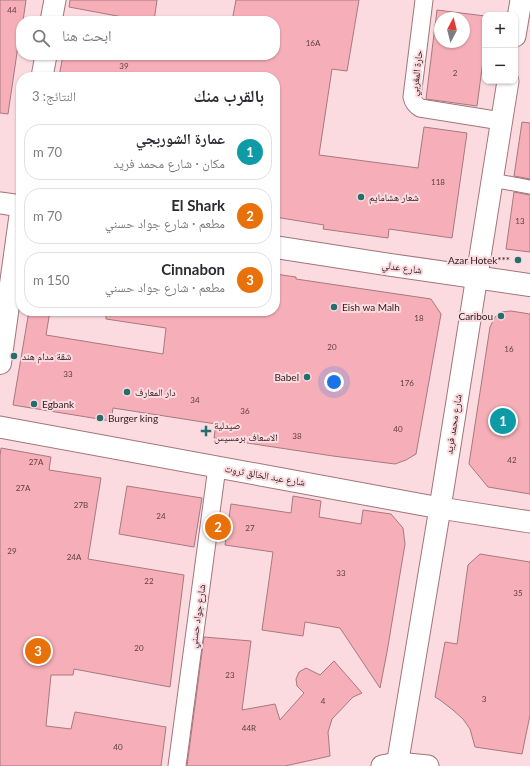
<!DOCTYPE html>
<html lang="ar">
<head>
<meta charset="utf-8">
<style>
	:root { --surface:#fff; --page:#f7f7f7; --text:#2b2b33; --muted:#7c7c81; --line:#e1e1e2; --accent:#246f6b }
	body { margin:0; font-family:Lato,"Noto Naskh Arabic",sans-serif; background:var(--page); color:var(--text); direction:rtl }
	.controls { position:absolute; right:12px; top:12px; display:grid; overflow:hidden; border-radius:8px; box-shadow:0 1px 3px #0004 }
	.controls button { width:36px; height:36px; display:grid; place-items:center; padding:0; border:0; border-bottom:1px solid var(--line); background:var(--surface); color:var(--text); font:20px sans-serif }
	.compass { position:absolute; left:434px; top:12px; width:36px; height:36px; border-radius:50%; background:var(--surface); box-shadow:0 1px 3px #0004; rotate:7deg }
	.you { position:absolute; left:334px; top:382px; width:14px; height:14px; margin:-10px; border:3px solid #fff; border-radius:50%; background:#1a73e8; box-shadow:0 0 0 6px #1a73e833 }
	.badge { display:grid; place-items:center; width:26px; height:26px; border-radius:50%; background:var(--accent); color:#fff; font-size:13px; font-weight:700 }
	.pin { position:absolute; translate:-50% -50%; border:2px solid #fff; box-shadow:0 1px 4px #0006 }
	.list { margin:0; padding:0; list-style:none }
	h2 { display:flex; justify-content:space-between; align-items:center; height:52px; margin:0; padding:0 16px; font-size:17px }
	h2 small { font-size:13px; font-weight:400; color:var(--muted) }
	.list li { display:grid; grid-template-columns:26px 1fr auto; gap:12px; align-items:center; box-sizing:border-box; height:56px; margin:0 8px 8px; padding:0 8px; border:1px solid var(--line); border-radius:16px }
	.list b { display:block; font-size:15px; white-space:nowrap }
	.list p { margin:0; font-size:13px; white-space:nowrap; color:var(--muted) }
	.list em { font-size:13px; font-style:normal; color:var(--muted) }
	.icon { flex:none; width:22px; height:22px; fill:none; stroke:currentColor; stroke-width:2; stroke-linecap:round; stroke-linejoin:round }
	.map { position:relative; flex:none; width:530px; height:766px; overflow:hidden; direction:ltr }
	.search { position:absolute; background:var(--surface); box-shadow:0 1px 3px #0004; left:16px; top:16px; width:264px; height:44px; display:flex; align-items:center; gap:10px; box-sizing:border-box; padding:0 14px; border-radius:16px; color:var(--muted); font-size:15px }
	.panel { position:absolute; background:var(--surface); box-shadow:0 1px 3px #0004; left:16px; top:72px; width:264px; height:244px; border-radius:16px; direction:rtl }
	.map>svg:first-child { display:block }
	.building { fill:#f6afb8; stroke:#a7797f; fill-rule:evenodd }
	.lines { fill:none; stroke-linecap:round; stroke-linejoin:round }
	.pedestrian-casing { stroke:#a3747b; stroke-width:15 }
	.minor-casing { stroke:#a3747b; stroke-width:19 }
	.tertiary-casing { stroke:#a3747b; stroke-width:23 }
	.primary-casing { stroke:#a3747b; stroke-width:24 }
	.pedestrian { stroke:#fff; stroke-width:13 }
	.minor { stroke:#fff; stroke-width:17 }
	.tertiary { stroke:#fff; stroke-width:21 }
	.primary { stroke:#fff; stroke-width:22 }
	.poi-dot { fill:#246f6b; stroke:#fbdbdf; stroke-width:1.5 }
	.labels { text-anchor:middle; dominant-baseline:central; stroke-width:4; stroke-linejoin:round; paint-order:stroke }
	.number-label { font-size:8px; fill:#604044 }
	.street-label { font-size:10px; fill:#2e1b1e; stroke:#fbdbdf }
	.poi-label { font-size:10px; fill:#2e1b1e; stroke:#fbdbdf; text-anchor:start }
</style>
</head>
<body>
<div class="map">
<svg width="530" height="766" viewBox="0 0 530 766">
	<rect width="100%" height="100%" fill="#fbdbdf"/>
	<g class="building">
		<polygon points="0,0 26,0 23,21 21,21 21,39 19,39 8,114 0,113"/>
		<polygon points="70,0 157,0 154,21 144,21 69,7"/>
		<polygon points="236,0 359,0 347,71 332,69 319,155 418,168 424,127 467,133 452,238 389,229 388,238 323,229 324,225 275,217 275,77 59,77 63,55 275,55 275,21 232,21"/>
		<path d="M437,10L485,16V46L477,106L426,99ZM440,18H464V42H440Z"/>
		<polygon points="522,122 530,123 530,179 514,176"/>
		<polygon points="514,192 530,195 530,252 506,249"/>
		<polygon points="275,274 296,277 296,279 431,299 441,314 416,454 406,460 395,464 333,456 214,438 216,424 113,408 111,421 13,405 29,311 50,311 46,335 163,354 166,328 106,319 106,311 275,311"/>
		<polygon points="511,311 530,314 530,494 488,487 469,464 490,327 495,317 501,312"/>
		<polygon points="1,448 51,457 49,470 101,478 88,559 184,575 170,687 74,669 73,675 51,675 46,726 71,729 75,712 166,727 161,766 0,766 0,456"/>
		<polygon points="127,486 202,498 194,547 119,534"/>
		<polygon points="293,496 321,501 319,517 361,524 363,510 391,514 403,528 405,544 387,652 380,688 340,628 305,622 303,636 262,630 273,552 225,545 231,504 291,513"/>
		<polygon points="480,554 530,562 530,715 522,754 475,747 470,729 463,719 453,710 440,700 435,697 445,642 457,644 468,565"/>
		<polygon points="204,637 251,641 242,710 275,704 280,720 304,693 297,686 296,679 299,672 306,668 320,675 334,661 362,693 353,697 332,719 328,732 330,756 285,766 187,766"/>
	</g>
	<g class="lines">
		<g class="pedestrian-casing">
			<polyline id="pedestrian" points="492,180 530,187"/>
		</g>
		<g class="minor-casing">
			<g id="minor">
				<path d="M424,0L412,97C413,102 415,105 420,108L501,121"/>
				<polyline points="177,766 217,467"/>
			</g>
		</g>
		<g class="tertiary-casing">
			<g id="tertiary">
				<polyline points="51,21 55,0"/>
				<polyline points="515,36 521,0"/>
				<polyline points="42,77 46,55"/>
				<polyline points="0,203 21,206"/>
				<polyline points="0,427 440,508 530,522"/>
				<polyline points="382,766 397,763 428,766"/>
				<polyline points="397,766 440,508 508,81"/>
			</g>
		</g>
		<g class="primary-casing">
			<g id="primary">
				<polyline points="275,247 391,265 530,285"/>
				<polyline points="0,363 21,212"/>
			</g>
		</g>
		<use href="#pedestrian" class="pedestrian"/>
		<use href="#minor" class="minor"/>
		<use href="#tertiary" class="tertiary"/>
		<use href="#primary" class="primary"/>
	</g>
	<g class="poi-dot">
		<circle cx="361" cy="197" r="4"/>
		<circle cx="518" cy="260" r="4"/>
		<circle cx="334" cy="307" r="4"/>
		<circle cx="501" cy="316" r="4"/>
		<circle cx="14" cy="356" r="4"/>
		<circle cx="307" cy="377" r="4"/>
		<circle cx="127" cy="392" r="4"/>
		<circle cx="34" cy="404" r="4"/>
		<circle cx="100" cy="418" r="4"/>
		<path d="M204 425h4v4h4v4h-4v4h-4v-4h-4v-4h4z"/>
	</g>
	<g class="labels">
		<g class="number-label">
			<text x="12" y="10">44</text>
			<text x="313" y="43">16A</text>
			<text x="124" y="66">39</text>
			<text x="455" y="73">2</text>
			<text x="438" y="182">118</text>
			<text x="520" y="221">13</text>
			<text x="419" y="318">18</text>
			<text x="332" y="347">20</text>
			<text x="509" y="349">16</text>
			<text x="68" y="374">33</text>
			<text x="407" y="383">176</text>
			<text x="195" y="400">34</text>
			<text x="245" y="411">36</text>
			<text x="398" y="429">40</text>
			<text x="297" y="436">38</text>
			<text x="512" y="460">42</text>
			<text x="36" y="462">27A</text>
			<text x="23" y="488">27A</text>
			<text x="81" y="505">27B</text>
			<text x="161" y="516">24</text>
			<text x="250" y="528">27</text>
			<text x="12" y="551">29</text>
			<text x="74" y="557">24A</text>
			<text x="341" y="573">33</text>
			<text x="149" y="581">22</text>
			<text x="518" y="593">35</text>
			<text x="139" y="648">20</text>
			<text x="230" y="675">23</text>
			<text x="484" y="699">3</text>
			<text x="323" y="701">4</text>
			<text x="249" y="728">44R</text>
			<text x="118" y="747">40</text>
		</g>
		<g class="street-label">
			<text transform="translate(416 73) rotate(-84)">حارة المغربي</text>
			<text transform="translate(402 267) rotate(8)">شارع عدلي</text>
			<text transform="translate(453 424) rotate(-81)">شارع محمد فريد</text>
			<text transform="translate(265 475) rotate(10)">شارع عبد الخالق ثروت</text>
			<text transform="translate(197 616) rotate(-82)">شارع جواد حسني</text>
		</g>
		<g class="poi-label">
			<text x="369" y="197">شعار هشامايم</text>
			<text x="510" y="260" text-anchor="end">Azar Hotek***</text>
			<text x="342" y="307">Eish wa Malh</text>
			<text x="493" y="316" text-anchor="end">Caribou</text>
			<text x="22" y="356">شقة مدام هند</text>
			<text x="299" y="377" text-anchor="end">Babel</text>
			<text x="135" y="392">دار المعارف</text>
			<text x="42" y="404">Egbank</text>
			<text x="108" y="418">Burger king</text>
			<text x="214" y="425">صيدلية<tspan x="214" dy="12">الاسعاف برمسيس</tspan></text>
		</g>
	</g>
</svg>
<div class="controls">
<button>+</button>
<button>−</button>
</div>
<svg class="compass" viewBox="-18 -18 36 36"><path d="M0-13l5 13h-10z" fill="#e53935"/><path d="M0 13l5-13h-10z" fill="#7c7c81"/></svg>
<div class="you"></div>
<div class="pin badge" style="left:503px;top:421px;background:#0f9aa8">1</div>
<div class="pin badge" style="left:218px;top:527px;background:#e8710a">2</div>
<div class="pin badge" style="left:38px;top:651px;background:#e8710a">3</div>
<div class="search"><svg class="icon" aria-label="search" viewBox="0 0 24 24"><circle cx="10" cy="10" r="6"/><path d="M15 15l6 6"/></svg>ابحث هنا</div>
<section class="panel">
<h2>بالقرب منك<small>النتائج: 3</small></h2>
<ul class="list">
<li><span class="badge" style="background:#0f9aa8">1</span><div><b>عمارة الشوربجي</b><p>مكان · شارع محمد فريد</p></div><em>70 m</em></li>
<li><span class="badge" style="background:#e8710a">2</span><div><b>El Shark</b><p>مطعم · شارع جواد حسني</p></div><em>70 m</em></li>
<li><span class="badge" style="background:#e8710a">3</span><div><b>Cinnabon</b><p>مطعم · شارع جواد حسني</p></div><em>150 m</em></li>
</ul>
</section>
</div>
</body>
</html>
